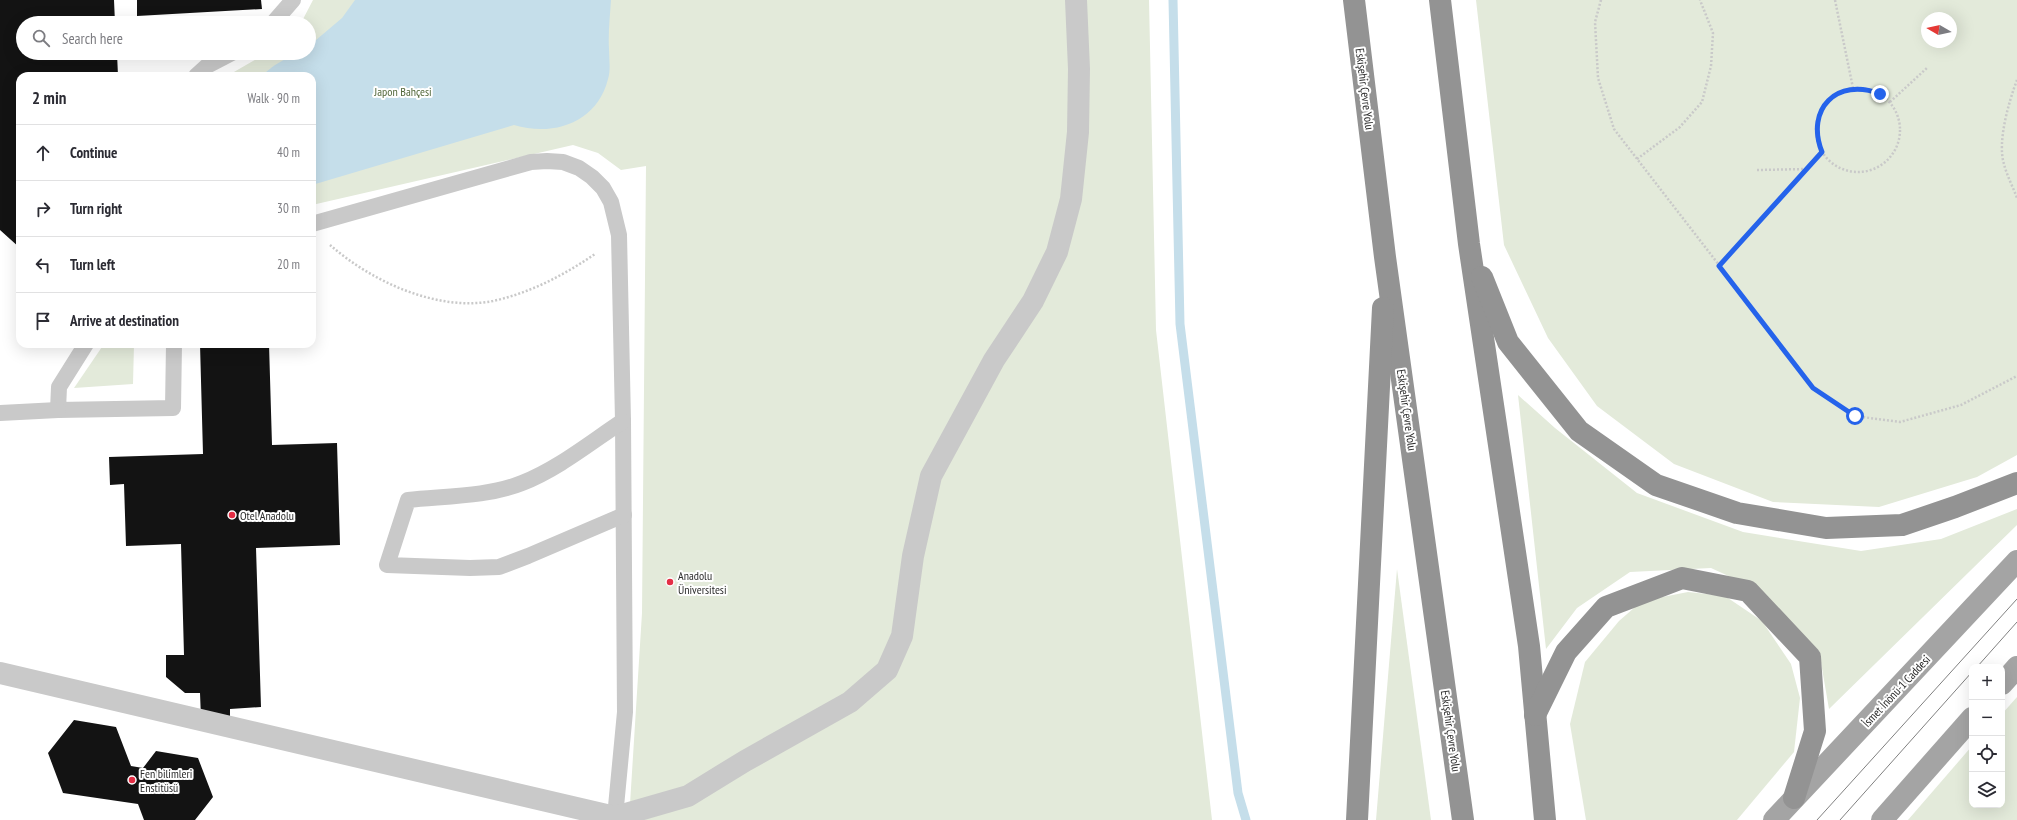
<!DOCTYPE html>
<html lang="en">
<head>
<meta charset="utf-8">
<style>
	:root { --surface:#fff; --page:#f2f2f3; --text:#2b2b33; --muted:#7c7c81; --line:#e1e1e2 }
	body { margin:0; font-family:"PT Sans Narrow",sans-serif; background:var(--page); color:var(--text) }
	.controls { position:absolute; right:12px; bottom:12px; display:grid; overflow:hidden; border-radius:8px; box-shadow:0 4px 16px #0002 }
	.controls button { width:36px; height:36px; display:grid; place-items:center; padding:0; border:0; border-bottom:1px solid var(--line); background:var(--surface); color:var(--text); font:20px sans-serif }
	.compass { position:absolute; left:1921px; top:12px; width:36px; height:36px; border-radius:50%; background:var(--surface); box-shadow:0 4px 16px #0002; rotate:279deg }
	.stop { position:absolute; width:12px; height:12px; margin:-9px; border:3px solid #2563eb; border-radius:50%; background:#fff }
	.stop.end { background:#2563eb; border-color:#fff; box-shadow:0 1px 4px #0008 }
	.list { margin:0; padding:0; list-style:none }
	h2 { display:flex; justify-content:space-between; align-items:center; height:52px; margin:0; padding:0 16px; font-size:17px }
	h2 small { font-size:13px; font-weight:400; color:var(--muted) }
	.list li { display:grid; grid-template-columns:26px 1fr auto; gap:12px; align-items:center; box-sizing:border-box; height:56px; padding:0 16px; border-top:1px solid var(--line) }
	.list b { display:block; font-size:15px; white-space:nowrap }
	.list em { font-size:13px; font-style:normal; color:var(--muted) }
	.icon { flex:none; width:22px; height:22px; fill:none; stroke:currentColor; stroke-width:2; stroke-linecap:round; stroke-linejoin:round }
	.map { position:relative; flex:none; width:2017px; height:820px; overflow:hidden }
	.search { position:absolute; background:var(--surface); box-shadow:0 4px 16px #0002; left:16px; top:16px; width:300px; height:44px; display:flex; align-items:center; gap:10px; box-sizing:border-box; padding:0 14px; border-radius:22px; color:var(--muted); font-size:15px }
	.panel { position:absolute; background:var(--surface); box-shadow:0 4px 16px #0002; left:16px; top:72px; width:300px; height:276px; border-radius:12px }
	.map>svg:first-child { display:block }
	.green { fill:#e3eada; fill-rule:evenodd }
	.water { fill:#c5deea }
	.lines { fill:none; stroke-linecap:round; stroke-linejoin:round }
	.stream { stroke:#c5deea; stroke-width:9 }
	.building { fill:#131313 }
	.path { stroke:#c9c9c9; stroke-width:2.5; stroke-dasharray:2 2; stroke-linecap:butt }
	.lane { stroke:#c9c9c9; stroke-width:16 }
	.street { stroke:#c9c9c9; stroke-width:22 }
	.primary { stroke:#a4a4a4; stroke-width:22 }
	.highway { stroke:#939393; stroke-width:22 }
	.tram { stroke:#818181; stroke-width:1 }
	.route { stroke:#2563eb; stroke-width:5 }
	.poi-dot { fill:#e42e45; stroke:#fff; stroke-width:1.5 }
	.labels { text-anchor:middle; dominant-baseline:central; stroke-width:4; stroke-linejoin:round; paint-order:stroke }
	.street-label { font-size:12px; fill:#2c2c2c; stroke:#fff }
	.park-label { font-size:12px; fill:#52673a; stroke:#fff }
	.poi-label { font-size:12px; fill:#2c2c2c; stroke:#fff; text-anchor:start }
</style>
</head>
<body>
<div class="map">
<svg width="2017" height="820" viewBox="0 0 2017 820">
	<rect width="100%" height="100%" fill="#fff"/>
	<g class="green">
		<polygon points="313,0 1149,0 1156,330 1212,820 629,820 642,613 646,166 621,170 598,153 573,145 312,205 312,76 227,76 267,53 309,53 309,23 301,23"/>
		<path d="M1476,0H2017V455L1977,477L1879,507L1773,502L1674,464L1597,406L1548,338L1504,245ZM1927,18H1951V42H1927Z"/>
		<polygon points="104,344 134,344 133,384 74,388"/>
		<polygon points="1518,395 1555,428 1637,493 1743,532 1861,551 1941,539 2017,509 2017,525 1829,709 1819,651 1759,590 1711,568 1630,572 1577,608 1546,649"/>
		<polygon points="1397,569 1431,820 1376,820"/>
		<polygon points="1688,592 1725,596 1762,621 1791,664 1800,698 1794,752 1737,820 1586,820 1570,724 1585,662 1619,621 1642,601"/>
		<polygon points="2017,697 2017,820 1908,820 1972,746 1972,805 2002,805 2002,714"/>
	</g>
	<path class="water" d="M355,0H611C610,16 608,33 609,49C609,59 611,69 608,79C597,123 553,137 514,125L312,185V76H262C274,64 292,53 309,53V46L342,18Z"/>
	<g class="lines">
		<polyline class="stream" points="1173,0 1180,324 1238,793 1246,820"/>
	</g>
	<g class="building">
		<polygon points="0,0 114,0 115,23 23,23 23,53 117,53 118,76 20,76 20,248 0,230"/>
		<polygon points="137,0 261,0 262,9 137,16"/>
		<polygon points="200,344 269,344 272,445 337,443 340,545 256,548 261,707 230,709 230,717 201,718 200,693 185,693 166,677 166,655 184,655 181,544 126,546 124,484 110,485 109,457 203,454"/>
		<polygon points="74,720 116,727 131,766 143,768 156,751 198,758 213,797 195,820 144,820 138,804 63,793 48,753"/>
	</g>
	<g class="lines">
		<g class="path">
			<polyline points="1601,0 1595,22 1598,78 1614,129 1719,265"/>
			<polyline points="1835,0 1853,88"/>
			<path d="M2017,80C2009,101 1997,142 2004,164C2007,176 2013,187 2017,198"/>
			<circle cx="1858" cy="130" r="42"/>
			<polyline points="1890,102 1928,67"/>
			<polyline points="1637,159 1680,127 1702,102 1711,66 1713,33 1700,0"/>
			<polyline points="1807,169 1719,265 1813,389 1855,416 1900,422 1961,405 2017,376"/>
			<polyline points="1757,170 1807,169 1822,152"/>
			<path d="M330,245C371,281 437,312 493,301C530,293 564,275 595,254"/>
		</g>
		<g class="lane">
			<polyline points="273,23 293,0"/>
			<polyline points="196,76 207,66 232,53"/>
			<polyline points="312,224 531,162 547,161 563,162 579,168 592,177 603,188 611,202 619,235 623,421 625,712 615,817"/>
			<polyline points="86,344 59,387 58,410 173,408 174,344"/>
			<polyline points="0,413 58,410"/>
			<path d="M623,421C591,442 558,469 522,483C487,497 445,496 408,500L387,565L470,568L499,567L528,556L624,515"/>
		</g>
		<polyline class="street" points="0,673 615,817 688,796 745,761 850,702 887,670 902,636 913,556 931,476 994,360 1033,301 1057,252 1071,199 1078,132 1079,69 1076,0"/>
		<g class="primary">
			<polyline points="2002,684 2017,667"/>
			<polyline points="1774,820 2017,561"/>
			<polyline points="1882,820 1972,718"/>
		</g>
		<g class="highway">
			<polyline points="1354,0 1385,257 1463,820"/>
			<polyline points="1440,0 1469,244 1529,646 1545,820"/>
			<polyline points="1482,277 1508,342 1579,431 1656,485 1737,513 1826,528 1902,525 1955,507 2017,483"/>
			<polyline points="1535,715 1566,652 1606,607 1682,578 1748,591 1810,657 1815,731 1794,798"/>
			<polyline points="1357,820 1383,308"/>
		</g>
		<g class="tram">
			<polyline points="1977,667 2017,622"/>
			<polyline points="1817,820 2017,599"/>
			<polyline points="1840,820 1972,672"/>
		</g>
	</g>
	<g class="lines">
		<path class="route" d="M1855,416L1813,388L1719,266L1822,152C1805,109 1837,77 1880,94"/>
	</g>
	<g class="poi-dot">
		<circle cx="232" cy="515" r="4"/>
		<circle cx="670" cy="582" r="4"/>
		<circle cx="132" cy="780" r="4"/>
	</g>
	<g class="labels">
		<g class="street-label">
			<text transform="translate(1365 89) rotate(83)">Eskişehir Çevre Yolu</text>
			<text transform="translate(1407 410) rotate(82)">Eskişehir Çevre Yolu</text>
			<text transform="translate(1896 691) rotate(-47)">İsmet İnönü-1 Caddesi</text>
			<text transform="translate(1451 731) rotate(82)">Eskişehir Çevre Yolu</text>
		</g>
		<g class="park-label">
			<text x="403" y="91">Japon Bahçesi</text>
		</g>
		<g class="poi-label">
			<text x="240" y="515">Otel Anadolu</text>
			<text x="678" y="575">Anadolu<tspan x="678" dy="14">Üniversitesi</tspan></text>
			<text x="140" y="773">Fen bilimleri<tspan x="140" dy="14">Enstitüsü</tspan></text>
		</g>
	</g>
</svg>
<div class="controls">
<button>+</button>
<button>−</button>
<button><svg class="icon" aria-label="locate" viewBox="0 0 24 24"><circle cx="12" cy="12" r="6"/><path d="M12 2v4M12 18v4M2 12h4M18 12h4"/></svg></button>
<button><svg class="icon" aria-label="layers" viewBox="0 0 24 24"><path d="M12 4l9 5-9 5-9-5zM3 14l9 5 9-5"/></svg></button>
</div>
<svg class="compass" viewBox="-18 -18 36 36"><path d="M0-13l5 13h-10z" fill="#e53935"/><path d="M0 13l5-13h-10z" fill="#7c7c81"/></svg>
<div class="stop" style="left:1855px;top:416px"></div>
<div class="stop end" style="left:1880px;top:94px"></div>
<div class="search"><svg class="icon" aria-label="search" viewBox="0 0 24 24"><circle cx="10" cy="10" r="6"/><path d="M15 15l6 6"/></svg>Search here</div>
<section class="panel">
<h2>2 min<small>Walk · 90 m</small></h2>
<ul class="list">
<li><svg class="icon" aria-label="ahead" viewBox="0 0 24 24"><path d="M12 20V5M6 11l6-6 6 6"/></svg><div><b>Continue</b></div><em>40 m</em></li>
<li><svg class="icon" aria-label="right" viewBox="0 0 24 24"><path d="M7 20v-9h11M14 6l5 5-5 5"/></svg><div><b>Turn right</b></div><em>30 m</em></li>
<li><svg class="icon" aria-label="left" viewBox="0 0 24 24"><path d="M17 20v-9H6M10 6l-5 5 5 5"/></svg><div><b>Turn left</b></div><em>20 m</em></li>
<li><svg class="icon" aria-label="arrive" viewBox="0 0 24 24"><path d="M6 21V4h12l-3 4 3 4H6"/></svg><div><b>Arrive at destination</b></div></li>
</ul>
</section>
</div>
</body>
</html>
